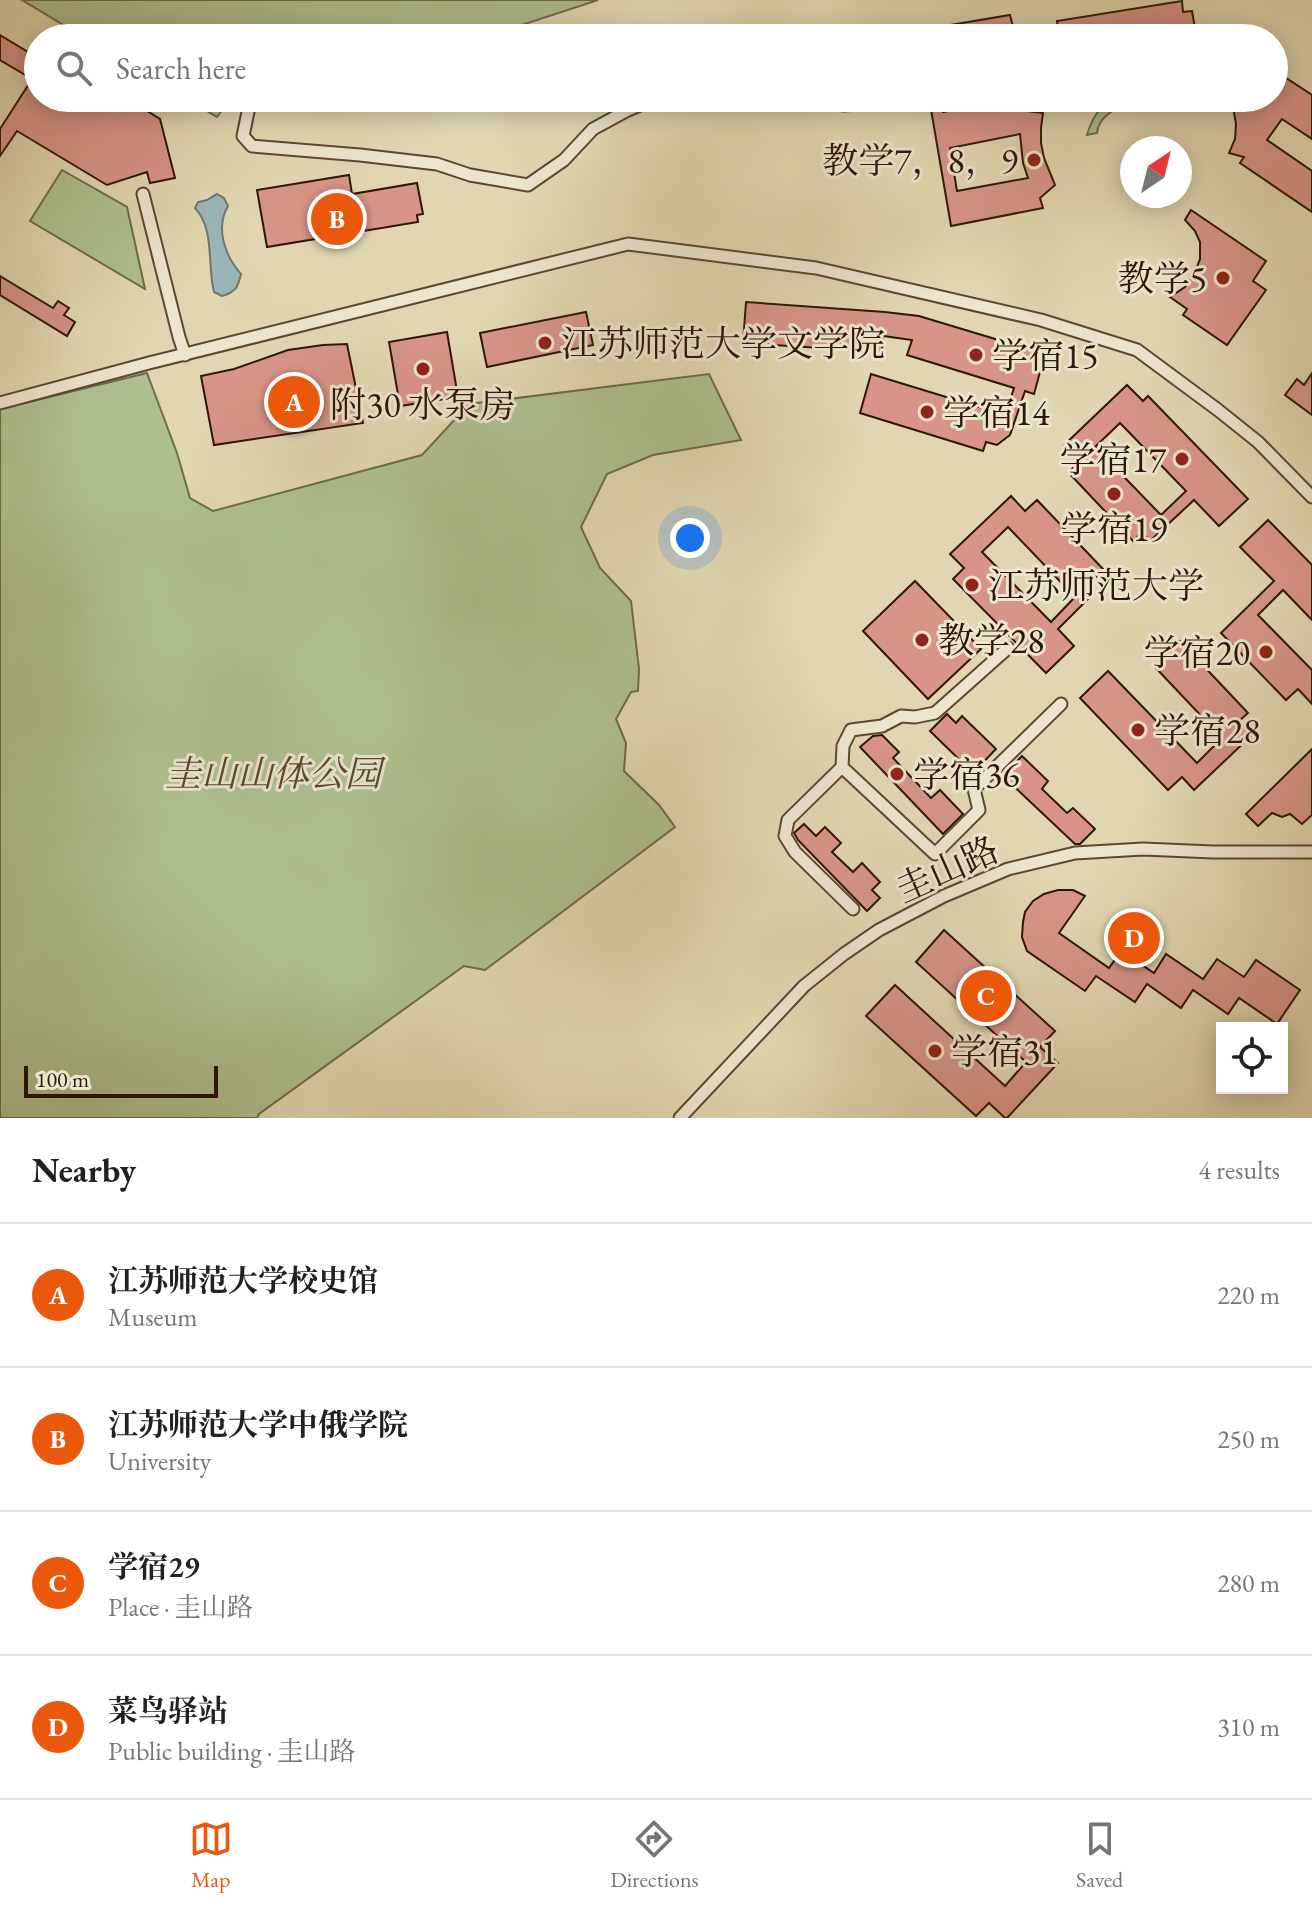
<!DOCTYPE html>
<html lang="en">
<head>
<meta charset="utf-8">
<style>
	:root { --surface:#fff; --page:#f2f2f2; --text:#202124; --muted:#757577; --line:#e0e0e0; --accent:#ea580c }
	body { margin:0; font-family:"EB Garamond","Noto Serif SC",serif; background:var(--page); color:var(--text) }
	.controls { position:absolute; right:24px; bottom:24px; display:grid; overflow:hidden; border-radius:0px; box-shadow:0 4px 20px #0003 }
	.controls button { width:72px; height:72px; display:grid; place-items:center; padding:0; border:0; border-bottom:2px solid var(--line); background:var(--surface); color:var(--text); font:40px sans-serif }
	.compass { position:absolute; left:1120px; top:136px; width:72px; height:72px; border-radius:50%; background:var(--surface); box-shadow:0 4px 20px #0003; rotate:35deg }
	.scale { position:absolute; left:24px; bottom:20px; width:194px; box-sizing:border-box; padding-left:8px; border:4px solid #2f1707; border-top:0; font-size:22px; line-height:28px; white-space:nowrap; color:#2f1707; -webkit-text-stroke:6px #ece4cc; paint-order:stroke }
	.you { position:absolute; left:690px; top:538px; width:28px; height:28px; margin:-20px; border:6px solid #fff; border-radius:50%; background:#1a73e8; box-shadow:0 0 0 12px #1a73e833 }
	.badge { display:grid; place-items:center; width:52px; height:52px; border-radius:50%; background:var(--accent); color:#fff; font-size:26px; font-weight:700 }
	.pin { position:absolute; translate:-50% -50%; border:4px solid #fff; box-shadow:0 2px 8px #0006 }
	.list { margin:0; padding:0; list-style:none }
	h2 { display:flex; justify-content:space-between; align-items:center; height:104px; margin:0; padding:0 32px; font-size:34px }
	h2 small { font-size:26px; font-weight:400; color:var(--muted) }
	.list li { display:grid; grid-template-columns:52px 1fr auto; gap:24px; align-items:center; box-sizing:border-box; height:144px; padding:0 32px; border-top:2px solid var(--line) }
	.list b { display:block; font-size:30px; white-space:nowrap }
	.list p { margin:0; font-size:26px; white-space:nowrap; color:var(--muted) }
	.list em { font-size:26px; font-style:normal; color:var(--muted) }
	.icon { flex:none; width:44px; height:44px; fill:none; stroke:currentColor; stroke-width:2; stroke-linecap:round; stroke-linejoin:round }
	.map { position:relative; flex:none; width:1312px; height:1118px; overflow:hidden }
	.search { position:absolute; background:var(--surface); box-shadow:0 4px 20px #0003; left:24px; right:24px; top:24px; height:88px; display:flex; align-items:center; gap:20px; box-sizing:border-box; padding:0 28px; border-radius:44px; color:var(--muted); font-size:30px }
	.sheet { height:680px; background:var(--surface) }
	nav { display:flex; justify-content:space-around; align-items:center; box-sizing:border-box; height:112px; border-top:2px solid var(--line); background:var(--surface); font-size:22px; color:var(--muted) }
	nav a { display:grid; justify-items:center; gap:4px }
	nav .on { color:var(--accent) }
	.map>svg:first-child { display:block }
	.green { fill:#aebf8f; stroke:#6e6b4b; stroke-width:2 }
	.water { fill:#9bb6b8; stroke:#707671; stroke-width:2 }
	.building { fill:#d79487; stroke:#2f1707; stroke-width:2; fill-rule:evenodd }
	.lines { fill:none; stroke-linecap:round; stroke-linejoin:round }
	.street-casing { stroke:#5c4731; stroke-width:15 }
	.street { stroke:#ece4cc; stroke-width:11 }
	.poi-dot { fill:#8f2418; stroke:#ece4cc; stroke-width:3 }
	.labels { text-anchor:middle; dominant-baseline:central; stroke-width:6; stroke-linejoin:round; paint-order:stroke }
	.poi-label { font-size:36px; fill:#2f1707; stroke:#ece4cc; text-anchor:start }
	.park-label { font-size:36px; font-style:italic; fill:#554930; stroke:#ece4cc }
	.street-label { font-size:36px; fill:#2f1707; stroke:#ece4cc }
</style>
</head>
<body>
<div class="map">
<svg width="1312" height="1118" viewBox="0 0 1312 1118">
	<rect width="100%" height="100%" fill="#e1d6b0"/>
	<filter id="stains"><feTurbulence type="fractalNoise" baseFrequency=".0025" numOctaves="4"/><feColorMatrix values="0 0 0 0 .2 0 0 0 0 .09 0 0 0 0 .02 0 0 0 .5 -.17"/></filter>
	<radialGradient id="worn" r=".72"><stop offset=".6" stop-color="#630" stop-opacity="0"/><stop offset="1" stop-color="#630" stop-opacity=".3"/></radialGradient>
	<g class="green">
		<polygon points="22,0 598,0 482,38 85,38"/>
		<polygon points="185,98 231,98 217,117"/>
		<path d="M1114,98H1129L1130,101C1116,109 1099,115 1097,133L1087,135C1092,118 1099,107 1114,98Z"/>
		<polygon points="62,170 127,207 145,289 30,221"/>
		<polygon points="147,373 177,453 190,498 213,511 422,455 469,404 709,374 741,440 653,455 607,474 581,527 600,568 631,601 639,669 638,691 631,692 616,719 626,743 624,771 659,805 675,827 485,970 464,966 259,1114 257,1118 0,1118 0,409"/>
	</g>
	<path class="water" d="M217,194L224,198L228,206C215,228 225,256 241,274C238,287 236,292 222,296L214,292C207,265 215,229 195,208L198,202L207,200Z"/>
	<g class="building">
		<polygon points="1182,1 1183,12 1192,11 1195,28 1186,29 1187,36 1176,38 1059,38 1057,21"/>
		<polygon points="1010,15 1016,38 908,38 908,32"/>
		<polygon points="0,35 38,58 38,98 126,98 160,119 175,178 150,183 147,172 107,185 17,131 0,156 0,129 32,79 0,60"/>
		<polygon points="1274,70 1312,95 1312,139 1282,119 1267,140 1312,171 1312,212 1240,163 1244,157 1229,153 1235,139 1236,124 1233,107 1228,98 1274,98"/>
		<path d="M929,98H940L943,112L1012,98H1026L1028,111L1043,113L1041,128V143L1044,158L1055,185L1040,198L1043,208L951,226ZM1020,134L1023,163L1028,178L957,191L950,148Z"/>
		<polygon points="349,175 352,194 417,183 423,214 417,215 418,222 267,247 257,190"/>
		<polygon points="1191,210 1266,261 1253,281 1266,290 1227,345 1183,315 1187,309 1170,297 1185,287 1194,275 1200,259 1200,242 1195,231 1185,220"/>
		<polygon points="0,276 53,308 58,301 69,308 64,315 75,322 67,336 0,295"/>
		<polygon points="746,302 885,312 919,316 1045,354 1034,394 1025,391 1010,435 997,445 986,442 983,451 860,413 871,374 1005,415 1014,388 907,355 912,340 883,336 882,352 743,343"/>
		<polygon points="586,312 593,345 487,367 480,333"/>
		<polygon points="447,332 458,397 400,406 389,342"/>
		<polygon points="347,344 363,423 214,445 201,376 234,369 288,350 323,345"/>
		<polygon points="1312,373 1312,415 1285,395 1297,379 1304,385"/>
		<path d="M1127,385L1143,401L1148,396L1248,499L1219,526L1194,500L1150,541L1142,532L1133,541L1068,472L1079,463L1063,446ZM1120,423L1186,491L1161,515L1095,447Z"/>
		<path d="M1011,496L1025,511L1037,500L1104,570L1087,586L1094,593L1058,629L1074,646L1046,673L953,579L964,568L950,554ZM1008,527L1075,597L1051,622L982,552Z"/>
		<polygon points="1268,520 1312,565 1312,620 1283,590 1258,615 1312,670 1312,704 1298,689 1286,700 1221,633 1274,581 1240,547"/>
		<polygon points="915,581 981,649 928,699 863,631"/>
		<polygon points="1180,641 1248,713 1239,721 1252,735 1194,790 1182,777 1168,790 1080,698 1108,671 1197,763 1222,738 1154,666"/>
		<polygon points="947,714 956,723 962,716 996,749 973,773 930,731"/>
		<polygon points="882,735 899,752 893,758 931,798 940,790 963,814 943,834 860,747 873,736"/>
		<polygon points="1312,749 1312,815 1302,824 1290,814 1282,817 1272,813 1258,826 1246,814"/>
		<polygon points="1022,756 1048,781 1042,789 1067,813 1073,808 1095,829 1080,844 1075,844 1003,776"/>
		<polygon points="804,824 816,836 825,827 841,843 832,852 853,872 862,863 880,882 872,890 880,898 867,911 798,840 794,833"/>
		<polygon points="1058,890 1073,890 1085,896 1059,933 1109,968 1121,951 1154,973 1166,954 1203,979 1217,959 1244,977 1256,960 1300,990 1277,1024 1239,998 1228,1014 1193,990 1181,1008 1147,984 1135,1002 1096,976 1085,991 1027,951 1022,937 1023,922 1025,912 1033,901 1044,894"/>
		<polygon points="944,930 1055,1031 1040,1047 1058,1063 1007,1118 1005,1118 989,1103 976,1116 866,1016 895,985 1005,1086 1026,1062 916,962"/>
	</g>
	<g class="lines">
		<g class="street-casing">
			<g id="street">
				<polyline points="245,98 248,112 243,136 252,146 360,155 437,164 470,175 528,185 564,160 593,129 628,110 656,98"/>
				<polyline points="824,98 843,105 911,101"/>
				<polyline points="143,194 179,337 185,355"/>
				<polyline points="0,403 149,363 628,244 816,268 1041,320 1137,350 1218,410 1258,442 1312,497"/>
				<polyline points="1008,648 935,713 915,717 901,716 882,726 851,730 843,746 842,767 935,854 979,810 974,789 1061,704"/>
				<polyline points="842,767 788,820 785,836 795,852 853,909"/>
				<polyline points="680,1118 804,986 844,954 879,930 944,896 1008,869 1075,853 1143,849 1213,852 1312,852"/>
			</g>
		</g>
		<use href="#street" class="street"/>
	</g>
	<g class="poi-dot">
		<circle cx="1034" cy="160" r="8"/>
		<circle cx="1223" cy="278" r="8"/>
		<circle cx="545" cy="343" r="8"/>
		<circle cx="976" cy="355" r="8"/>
		<circle cx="423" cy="369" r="8"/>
		<circle cx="927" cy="412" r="8"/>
		<circle cx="1182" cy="459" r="8"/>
		<circle cx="1114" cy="494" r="8"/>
		<circle cx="972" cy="585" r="8"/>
		<circle cx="922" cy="640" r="8"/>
		<circle cx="1266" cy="652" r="8"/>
		<circle cx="1138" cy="730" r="8"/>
		<circle cx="897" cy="774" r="8"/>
		<circle cx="935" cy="1051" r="8"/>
	</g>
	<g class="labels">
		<g class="poi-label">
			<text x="1018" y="160" text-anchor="end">教学7，8，9</text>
			<text x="1207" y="278" text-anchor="end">教学5</text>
			<text x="561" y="343">江苏师范大学文学院</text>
			<text x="992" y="355">学宿15</text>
			<text x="423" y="404" text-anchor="middle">附30 水泵房</text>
			<text x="943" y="412">学宿14</text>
			<text x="1166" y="459" text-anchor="end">学宿17</text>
			<text x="1114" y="528" text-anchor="middle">学宿19</text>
			<text x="988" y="585">江苏师范大学</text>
			<text x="938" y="640">教学28</text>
			<text x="1250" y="652" text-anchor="end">学宿20</text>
			<text x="1154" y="730">学宿28</text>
			<text x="913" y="774">学宿36</text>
			<text x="951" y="1051">学宿31</text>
		</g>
		<g class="park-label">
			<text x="273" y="773">圭山山体公园</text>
		</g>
		<g class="street-label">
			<text transform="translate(947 869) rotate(-24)">圭山路</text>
		</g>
	</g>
	<rect width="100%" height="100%" filter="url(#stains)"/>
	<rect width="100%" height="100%" fill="url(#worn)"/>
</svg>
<div class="controls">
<button><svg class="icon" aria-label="locate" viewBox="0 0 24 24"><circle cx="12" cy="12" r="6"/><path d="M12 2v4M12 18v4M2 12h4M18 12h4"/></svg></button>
</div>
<svg class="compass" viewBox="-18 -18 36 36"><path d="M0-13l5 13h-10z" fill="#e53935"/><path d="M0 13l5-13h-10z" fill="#757577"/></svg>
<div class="scale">100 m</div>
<div class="you"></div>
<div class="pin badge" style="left:294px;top:402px">A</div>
<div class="pin badge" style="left:337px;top:219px">B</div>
<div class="pin badge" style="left:986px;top:996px">C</div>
<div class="pin badge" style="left:1134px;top:938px">D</div>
<div class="search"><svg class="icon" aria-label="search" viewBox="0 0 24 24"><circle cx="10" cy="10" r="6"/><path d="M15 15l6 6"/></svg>Search here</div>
</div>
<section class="sheet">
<h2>Nearby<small>4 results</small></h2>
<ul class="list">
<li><span class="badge">A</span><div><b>江苏师范大学校史馆</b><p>Museum</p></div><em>220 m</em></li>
<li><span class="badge">B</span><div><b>江苏师范大学中俄学院</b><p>University</p></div><em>250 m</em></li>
<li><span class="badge">C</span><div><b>学宿29</b><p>Place · 圭山路</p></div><em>280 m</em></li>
<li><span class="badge">D</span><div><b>菜鸟驿站</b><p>Public building · 圭山路</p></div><em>310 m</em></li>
</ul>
</section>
<nav>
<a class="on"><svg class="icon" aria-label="map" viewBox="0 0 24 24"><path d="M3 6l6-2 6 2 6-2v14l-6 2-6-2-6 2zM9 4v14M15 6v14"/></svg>Map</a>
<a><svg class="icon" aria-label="directions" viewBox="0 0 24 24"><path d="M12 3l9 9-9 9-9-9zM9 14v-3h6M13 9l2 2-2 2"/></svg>Directions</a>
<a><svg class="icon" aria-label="saved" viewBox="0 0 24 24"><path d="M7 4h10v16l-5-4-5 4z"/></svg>Saved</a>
</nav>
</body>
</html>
